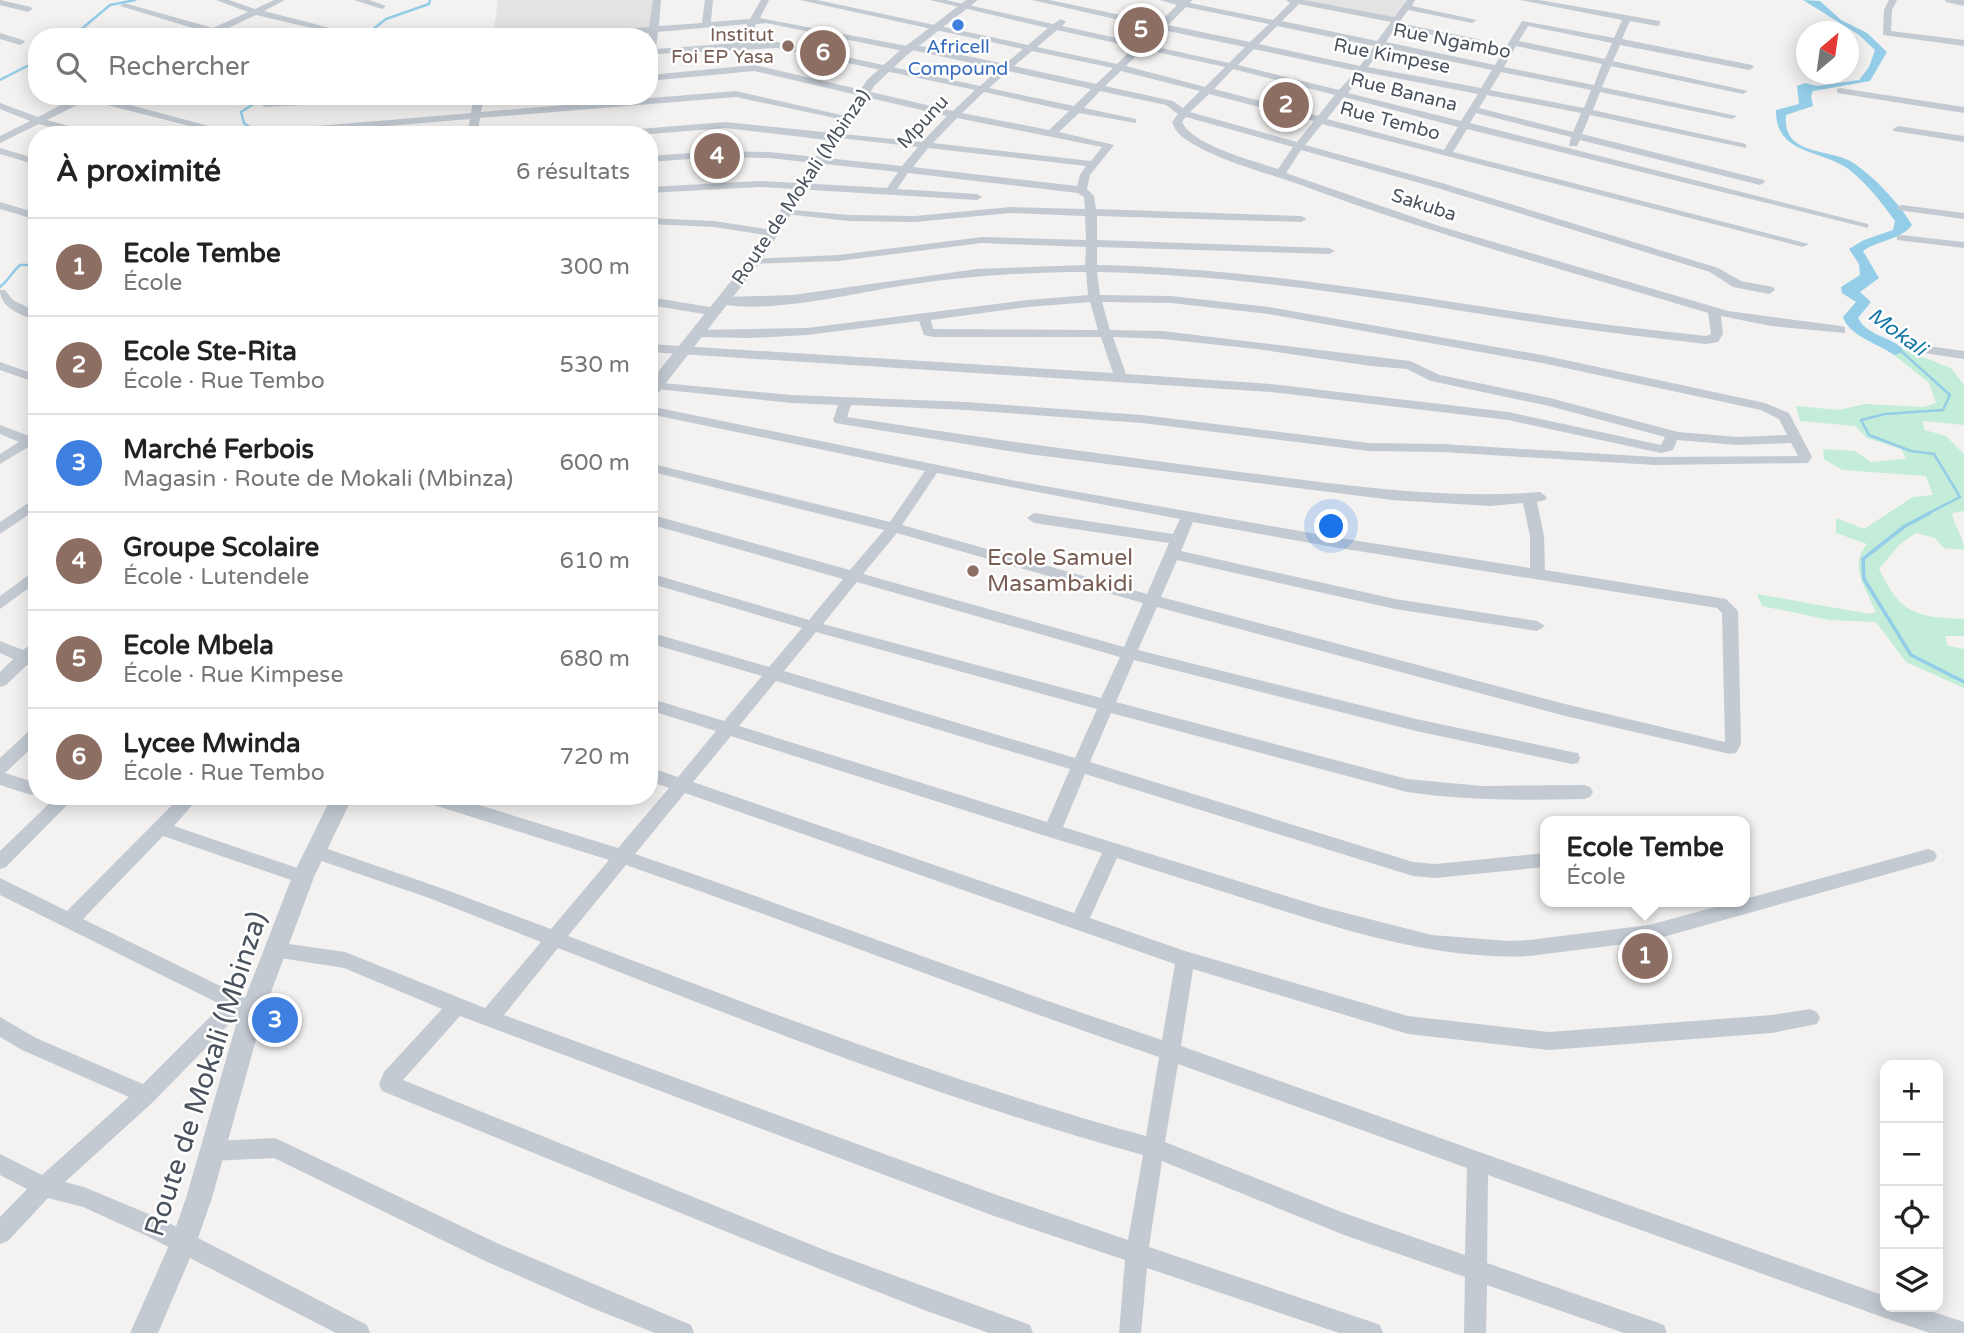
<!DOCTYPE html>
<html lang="fr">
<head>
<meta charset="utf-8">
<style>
	:root { --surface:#fff; --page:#f2f2f2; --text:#222; --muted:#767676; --line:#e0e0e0; --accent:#1a73e8 }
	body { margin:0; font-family:"Varela Round",sans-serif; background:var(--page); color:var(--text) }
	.controls { position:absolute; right:21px; bottom:21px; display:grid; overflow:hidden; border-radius:14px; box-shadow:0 4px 18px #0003 }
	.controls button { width:63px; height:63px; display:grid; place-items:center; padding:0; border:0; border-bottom:2px solid var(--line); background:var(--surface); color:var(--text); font:35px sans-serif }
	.compass { position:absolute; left:1796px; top:21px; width:63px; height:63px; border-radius:50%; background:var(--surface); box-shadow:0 4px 18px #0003; rotate:29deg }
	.you { position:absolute; left:1332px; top:527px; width:24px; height:24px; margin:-18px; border:5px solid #fff; border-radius:50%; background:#1a73e8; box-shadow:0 0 0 10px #1a73e833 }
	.badge { display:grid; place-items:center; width:46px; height:46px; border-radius:50%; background:var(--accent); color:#fff; font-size:23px; font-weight:700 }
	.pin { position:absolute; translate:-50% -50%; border:4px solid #fff; box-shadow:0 2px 7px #0006 }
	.popup { position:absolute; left:1540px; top:816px; width:210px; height:91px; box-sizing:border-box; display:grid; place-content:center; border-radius:14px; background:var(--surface); filter:drop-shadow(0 2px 5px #0005); font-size:23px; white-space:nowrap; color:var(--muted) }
	.popup b { font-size:26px; color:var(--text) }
	.popup::after { content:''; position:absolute; left:50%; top:100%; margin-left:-14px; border:14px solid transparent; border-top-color:var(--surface) }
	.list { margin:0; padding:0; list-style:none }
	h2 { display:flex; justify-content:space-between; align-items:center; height:91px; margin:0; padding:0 28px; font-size:30px }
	h2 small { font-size:23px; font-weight:400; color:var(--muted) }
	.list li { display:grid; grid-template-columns:46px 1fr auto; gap:21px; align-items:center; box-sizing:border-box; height:98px; padding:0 28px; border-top:2px solid var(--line) }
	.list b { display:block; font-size:26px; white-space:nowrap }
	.list p { margin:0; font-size:23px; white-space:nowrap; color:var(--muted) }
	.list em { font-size:23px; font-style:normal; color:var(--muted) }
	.icon { flex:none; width:38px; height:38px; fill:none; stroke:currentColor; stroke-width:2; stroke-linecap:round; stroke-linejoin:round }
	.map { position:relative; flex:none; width:1964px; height:1333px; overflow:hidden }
	.search { position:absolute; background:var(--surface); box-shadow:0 4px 18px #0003; left:28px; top:28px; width:630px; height:77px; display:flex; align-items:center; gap:18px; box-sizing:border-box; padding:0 24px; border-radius:28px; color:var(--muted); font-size:26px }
	.panel { position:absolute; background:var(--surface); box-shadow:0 4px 18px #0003; left:28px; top:126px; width:630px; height:679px; border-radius:28px }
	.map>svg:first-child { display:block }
	.education { fill:#e4e3e3 }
	.green { fill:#c3edd8 }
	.water { fill:#94cde7 }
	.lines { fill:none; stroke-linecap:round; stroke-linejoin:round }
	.stream-far1 { stroke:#94cde7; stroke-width:2.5 }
	.stream { stroke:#94cde7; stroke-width:3.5 }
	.minor { fill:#c3cad2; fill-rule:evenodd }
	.tertiary { fill:#c3cad2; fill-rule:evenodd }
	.shop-dot { fill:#3f7fe0; stroke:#fff; stroke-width:2.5 }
	.education-dot { fill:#8d6e63; stroke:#fff; stroke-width:2.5 }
	.labels { text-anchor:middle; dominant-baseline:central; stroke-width:5; stroke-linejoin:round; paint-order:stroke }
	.far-education-label { font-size:19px; fill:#785e54; stroke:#fff; text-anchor:end }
	.far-street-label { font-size:19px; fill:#4a525e; stroke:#fff }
	.far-shop-label { font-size:19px; fill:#366cbe; stroke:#fff }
	.far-water-label { font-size:21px; font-style:italic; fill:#1679a5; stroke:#fff }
	.education-label { font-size:23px; fill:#785e54; stroke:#fff; text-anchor:start }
	.near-street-label { font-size:28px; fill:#4a525e; stroke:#fff }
</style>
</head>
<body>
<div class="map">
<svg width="1964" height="1333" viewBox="0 0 1964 1333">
	<rect width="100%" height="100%" fill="#f3f2f1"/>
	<g class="education">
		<polygon points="498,0 653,0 651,29 546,37 493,37"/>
		<polygon points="1300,0 1406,0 1392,19"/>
	</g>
	<path class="green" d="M1903,349L1951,368L1964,385V425L1922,421L1925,430L1946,436L1964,454V511L1952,513C1954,526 1964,537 1964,550L1944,548L1935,538L1916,533L1900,544L1879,569C1901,614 1915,617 1964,619V636H1945L1948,646L1964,649V688L1906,662L1876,622L1830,620L1762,606L1757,594L1870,614L1876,612C1866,588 1848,567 1867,544L1836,533V518L1864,529L1913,497L1933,495L1926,476L1842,470L1824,459L1823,449L1855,451L1871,462L1906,459L1901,449L1867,438L1855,426L1800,421L1796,406L1839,410L1865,404L1923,407L1936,403L1929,383L1894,355L1901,353Z"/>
	<path class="water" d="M1803,0L1820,1L1841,20L1867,33L1887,52L1870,81L1813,91L1811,96L1813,106L1786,115C1782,158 1832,147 1855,164C1876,179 1899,203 1912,225C1901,240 1878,240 1863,251L1879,278L1860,292L1871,302L1858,318C1867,336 1890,336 1903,349L1901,353L1894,355C1879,344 1849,336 1843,317L1856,302L1842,293L1841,287L1860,275L1859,264L1849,249L1864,240L1893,230L1895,221C1882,203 1868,185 1851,171C1823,149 1775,156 1776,110L1799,104L1797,86L1805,83L1817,86L1859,80L1869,67L1875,50L1859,35Z"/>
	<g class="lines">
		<g class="stream-far1">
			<polyline points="72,37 110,5 135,0"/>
			<polyline points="363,37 386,19 429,4 430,0"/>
			<polyline points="0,80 37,61"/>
			<polyline points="251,96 254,98 252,105 241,112 244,123 260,135"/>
			<path d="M0,287C10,279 11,273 20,265H37"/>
			<polyline points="1901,351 1950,395 1943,410 1885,414 1861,420 1869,435 1911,451 1934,454 1960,497 1927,514"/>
		</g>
		<polyline class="stream" points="1930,513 1905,526 1863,559 1864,579 1911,655 1964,682"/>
		<g class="minor">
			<polygon points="0,0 31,7 32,9 28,12 0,5"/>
			<polygon points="216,0 229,0 255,9 274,0 285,0 264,11 338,30 333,33 256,15 222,31 238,37 210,36 206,32 120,6 124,3 213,28 248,12"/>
			<polygon points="354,0 369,0 386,6 382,9"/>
			<path d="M653,0H661L659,26L702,23L705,0H713L711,22L750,19L761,0H769L760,18L907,46L911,44L1005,64L1023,49L800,0H817L1028,45L1048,28L930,0H946L1053,24L1061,19L1066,22L1062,26L1139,43L1154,28L1032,0H1049L1159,23L1177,5L1160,0H1192L1190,3L1273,20L1290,3L1286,0H1304L1394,17L1407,0H1415L1412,6L1477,20L1472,23L1408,10L1399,23L1482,40L1477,43L1395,28L1386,42L1495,65L1522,21L1614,38L1622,20L1520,0H1539L1660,21V25L1657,26L1630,21L1622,39L1752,65L1754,67L1749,70L1620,45L1613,61L1748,91L1743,94L1611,66L1602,87L1737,116L1732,119L1600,92L1593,110L1746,144V148L1590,115L1582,134L1764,180L1765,182L1760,185L1580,140L1577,146H1569L1571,137L1476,113L1470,123L1868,224V228L1467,129L1453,152L1809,244L1803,247L1322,124L1305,145L1442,183L1718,268L1741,281L1773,287L1775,290L1769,294L1733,287L1710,272L1434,187L1301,150L1286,173L1439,226L1728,311L1841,326L1845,327V333L1771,326L1721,316L1723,334L1718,342L1706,344C1655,338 1604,332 1553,325C1401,302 1251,275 1097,272L1100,295L1171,296L1269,307L1542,355L1765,403L1789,413L1812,457L1808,463L1655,465L1442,452L1369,451L1142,423L966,410L851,405L847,417C981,438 1114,456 1248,473C1345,485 1442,500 1540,492L1547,497L1545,500L1537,502L1544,536L1545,570L1726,599L1738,611L1741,744L1736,753L1730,754L1565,716L1157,607L1138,650L1416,719L1572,752L1578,753L1580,758L1578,763L1572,764L1416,731L1134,660L1116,702L1407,779L1482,786L1584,785L1590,787L1593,792L1590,797L1584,799C1524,800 1466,801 1407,792L1111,713L1090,762L1413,862L1435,864L1545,853V867L1435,878L1413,876L1085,774L1063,827L1322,907L1432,935L1509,941L1529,940L1649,925L1734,902H1745V899L1928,849L1934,851L1937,856L1934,861L1649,941L1529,956C1442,960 1357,934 1274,908C1222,891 1170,875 1117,858L1090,918L1185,951L1408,1016L1549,1032L1772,1015L1810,1009L1817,1012L1820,1018L1817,1024L1772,1033L1549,1050L1408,1034L1193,969L1181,1046L1885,1296V1307H1918L1964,1322V1333H1930L1885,1318L1488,1175L1487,1263L1656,1322L1664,1325L1667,1333H1624L1487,1285L1486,1333H1464L1465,1277L1344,1235L1162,1161L1149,1247L1372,1322L1380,1325L1383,1333H1339L1147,1268L1141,1333H1119L1125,1260L994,1216L460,1016L403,1080L827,1251L1022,1322L1030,1325L1033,1333H989L924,1310L779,1253L382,1091L379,1084L384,1072L442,1009L344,968L268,956L266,950L268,944L275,942L345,952L485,1008L541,942L429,898L310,857L307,852L310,847L316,845L441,888L551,929L609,860L421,801L419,796H450L618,848L669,788L649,781V767L678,777L716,731L649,710V698L724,721L762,676L649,643V632L769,667L802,628L649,583V573L809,620L843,579L649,524V514L850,570L884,530L649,471V463L890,522L925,471L649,414V406L1016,481L1333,537L1530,568V536L1523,503L1490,506L1392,500L1028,454L835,423L833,420L838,405L792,403L656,389L651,388V382L792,395L966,402L1142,415L1369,443L1442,444L1655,457L1798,456L1791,443L1738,445L1677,440L1673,450L1661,453L1508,420L1271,392L649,352V344L1113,373L1101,337H933L924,335L919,321L807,335L751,338L692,337V331L696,330L807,328L1028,300L1088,295L1086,272H1069C1015,273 961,277 907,285C853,293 773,314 720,304V298L724,297L793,295L977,269L1085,265L1086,247L982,243L838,261L749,264V260L753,259L838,255L982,237L1086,240L1085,216L1011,213L915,222L849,221L785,214L781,213V209L849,215L915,216L1011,207L1085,209L1084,197L1078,193L908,173L897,189L977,194L982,197L977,200L760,187L649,193V187L760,181L887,188L898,172L769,158L719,157L649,162V156L719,151L769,152L902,166L918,147L840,138L835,141L725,128L638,135H589L590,133L725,122L922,142L947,116L754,71L649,81V75L754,65L953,111L975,90L777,48L656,54L654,70L649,73V33L559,37L563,34L649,27ZM1299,4L1391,22L1377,41L1282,21ZM1186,7L1269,24L1250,42L1168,25ZM766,23L908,52L912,50L999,69L980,86L777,42L746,43L756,24ZM747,24L736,43L656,49L658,32ZM1277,26L1374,46L1360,66L1259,44ZM1528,26L1612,43L1605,59L1519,41ZM1057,30L1134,47L1117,64L1037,47ZM1163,30L1245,47L1229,63L1148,45ZM1516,46L1602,64L1594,85L1504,67ZM1382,47L1492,70L1481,88L1368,67ZM1143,49L1225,67L1205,87L1126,66ZM1254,49L1356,71L1339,90L1238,65ZM1032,51L1113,68L1096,84L1014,66ZM1233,69L1335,95L1318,116L1214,89ZM1008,71L1091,89L1074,106L989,88ZM1121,71L1200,91L1183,108L1173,101L1105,86ZM1364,72L1478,94L1461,121L1348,93ZM1501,72L1591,90L1584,108L1490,90ZM1100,91L1166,105L1178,114L1172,122C1174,127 1176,131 1180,135C1210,159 1262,171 1298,184C1432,234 1571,272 1708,313L1711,334L1706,336C1655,330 1603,325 1552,317C1401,295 1251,268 1097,265V247L1329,254L1335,251L1329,248L1097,240V216L1301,222L1307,219L1301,216L1096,209L1094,196L1087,189L1090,175L1114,145L1059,132L1079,113L1136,123V119L1084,108ZM984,92L1069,111L1049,130L962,113ZM1209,94L1314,121L1297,142L1190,112ZM1487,95L1581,113L1573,132L1479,108ZM1344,97L1458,127L1444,150L1327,119ZM1186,117L1293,147L1278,169C1254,161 1192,145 1182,122ZM957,118L1102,147L1091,161L933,143ZM928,148L1086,166L1080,175L1077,186L913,167ZM1090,302L1098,330L933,329L931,320L1028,307ZM1102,302L1171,303L1269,314L1542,363L1761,410L1779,419L1787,435L1738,437L1678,432L1550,398L1440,375L1410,361L1162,331L1110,330ZM1113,337L1162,339L1257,349L1371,366L1407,369L1431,381L1549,406L1665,437L1661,445L1508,412L1271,384L1126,374ZM937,473L1180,519L1173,534L1034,513L1027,518L1034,523L1169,543L1147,594L902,525ZM1193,522L1333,547L1717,608L1722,613L1725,742L1565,704L1161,597L1177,560L1395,609L1537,631L1545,626L1537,621L1395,599L1181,551ZM897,533L1143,603L1124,647L863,574ZM857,582L1120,657L1101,698L823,624ZM816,632L1097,709L1075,758L784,671ZM776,681L1070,769L1047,822L739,726ZM731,736L1052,838L1102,853L1074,913L693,782ZM685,793L1175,964L1162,1040C985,981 811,914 635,854ZM626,865C804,927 980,996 1159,1057L1146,1136C949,1082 758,1008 568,936ZM558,948C750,1023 943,1100 1143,1155L1128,1240L994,1194L504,1015ZM1178,1064L1467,1168L1465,1255L1344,1213L1165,1142Z"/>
			<polygon points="1889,0 1897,0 1892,10 1891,31 1964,40 1964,46 1883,35 1884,10"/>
			<polygon points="1945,0 1964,0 1964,6 1946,2"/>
			<polygon points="0,33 23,40 25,42 20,45 0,39"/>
			<polygon points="1840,88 1964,107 1964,113 1837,93 1837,89"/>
			<polygon points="736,91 854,118 849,121 736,97 480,118 477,135 467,135 470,119 294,134 289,131 294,128 471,113 474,96 484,96 481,112"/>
			<polygon points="78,96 97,96 231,132 225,135 87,100 47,120 101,135 78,135 39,124 0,143 0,136 30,121 0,109 0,103 38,117"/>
			<polygon points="353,96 418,96 413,99 265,107 260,104 265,101"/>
			<polygon points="1898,126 1964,136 1964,142 1894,131 1893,129"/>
			<polygon points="0,148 37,159 37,165 0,154"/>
			<polygon points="0,202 37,213 37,220 0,209"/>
			<polygon points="1902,205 1964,213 1964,219 1898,210 1898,206"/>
			<polygon points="649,218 714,221 772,230 778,233 772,236 714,227 649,224"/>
			<polygon points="1901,235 1964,242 1964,248 1897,240 1897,236"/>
			<path d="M0,290H5L13,300L37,312V321C21,315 0,308 0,290Z"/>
			<polygon points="649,297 716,308 722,312 716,316 649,305"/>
			<polygon points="1914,344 1964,351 1964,359 1910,351 1908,348"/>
			<polygon points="0,362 37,375 37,383 0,370"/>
			<polygon points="0,425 37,439 37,448 30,446 0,464 0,454 19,442 0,434"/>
			<polygon points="37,497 37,509 0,534 0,522"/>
			<polygon points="37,569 37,582 0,609 0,596"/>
			<polygon points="37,640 37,669 27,665 6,685 0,687 0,672 13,659 0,653 0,641 23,650"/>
			<polygon points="37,727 37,743 5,773 37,783 37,793 31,795 0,785 0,758 31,729"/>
			<polygon points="57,796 76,796 6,867 0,869 0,851"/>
			<polygon points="181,796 200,796 174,826 309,872 312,877 309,882 303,884 163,836 83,919 251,1001 254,1007 251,1013 244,1016 239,1014 153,1102 65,1182 84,1187 163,1220 367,1325 370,1333 336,1333 147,1236 83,1207 48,1198 8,1241 0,1244 0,1217 27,1189 0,1175 0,1154 42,1175 129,1097 22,1050 0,1037 0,1017 36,1038 143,1084 222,1005 0,895 0,878 67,911"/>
			<polygon points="275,1138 499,1244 691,1325 694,1333 655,1333 592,1308 483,1260 274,1158 212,1161 205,1158 202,1151 205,1144 212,1141"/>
		</g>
		<g class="tertiary">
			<polygon points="966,0 978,0 906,56 875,85 758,265 655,397 649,399 649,383 748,260 867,80 898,52"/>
			<polygon points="332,796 353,796 314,877 264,1011 212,1198 196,1244 158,1333 130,1333 171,1241 186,1198 240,1011 292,877"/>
		</g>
	</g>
	<circle class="shop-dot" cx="958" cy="25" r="7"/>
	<g class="education-dot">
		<circle cx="788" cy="46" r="7"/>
		<circle cx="973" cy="571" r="7"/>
	</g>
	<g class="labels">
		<g class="far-education-label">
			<text x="774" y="35">Institut<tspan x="774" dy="22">Foi EP Yasa</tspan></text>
		</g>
		<g class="far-street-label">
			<text transform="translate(1452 41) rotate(11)">Rue Ngambo</text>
			<text transform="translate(1392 56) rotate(11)">Rue Kimpese</text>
			<text transform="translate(1404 92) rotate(14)">Rue Banana</text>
			<text transform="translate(1390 121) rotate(15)">Rue Tembo</text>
			<text transform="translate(923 122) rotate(-47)">Mpunu</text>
			<text transform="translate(801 187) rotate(-56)">Route de Mokali (Mbinza)</text>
			<text transform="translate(1424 205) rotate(18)">Sakuba</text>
		</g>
		<g class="far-shop-label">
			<text x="958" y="47">Africell<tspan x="958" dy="22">Compound</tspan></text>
		</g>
		<g class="far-water-label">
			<text transform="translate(1897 332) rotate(36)">Mokali</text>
		</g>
		<g class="education-label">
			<text x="987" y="558">Ecole Samuel<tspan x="987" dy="26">Masambakidi</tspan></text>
		</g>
		<g class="near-street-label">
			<text transform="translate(206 1074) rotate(-72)">Route de Mokali (Mbinza)</text>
		</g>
	</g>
</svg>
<div class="controls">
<button>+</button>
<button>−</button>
<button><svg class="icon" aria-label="locate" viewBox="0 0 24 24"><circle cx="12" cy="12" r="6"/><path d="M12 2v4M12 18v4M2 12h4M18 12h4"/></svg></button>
<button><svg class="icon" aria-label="layers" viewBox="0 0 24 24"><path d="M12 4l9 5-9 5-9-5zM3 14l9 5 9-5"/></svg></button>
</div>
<svg class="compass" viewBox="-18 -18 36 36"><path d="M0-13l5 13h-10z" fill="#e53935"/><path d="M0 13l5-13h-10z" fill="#767676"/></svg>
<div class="you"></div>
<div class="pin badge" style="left:1645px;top:956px;background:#8d6e63">1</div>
<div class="popup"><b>Ecole Tembe</b>École</div>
<div class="pin badge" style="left:1286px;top:105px;background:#8d6e63">2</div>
<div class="pin badge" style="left:275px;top:1020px;background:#3f7fe0">3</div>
<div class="pin badge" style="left:717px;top:156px;background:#8d6e63">4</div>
<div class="pin badge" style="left:1141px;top:30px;background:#8d6e63">5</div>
<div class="pin badge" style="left:823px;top:53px;background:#8d6e63">6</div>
<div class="search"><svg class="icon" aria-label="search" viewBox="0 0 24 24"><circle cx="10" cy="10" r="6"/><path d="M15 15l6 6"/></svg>Rechercher</div>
<section class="panel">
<h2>À proximité<small>6 résultats</small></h2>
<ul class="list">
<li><span class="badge" style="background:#8d6e63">1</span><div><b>Ecole Tembe</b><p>École</p></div><em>300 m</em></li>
<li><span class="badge" style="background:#8d6e63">2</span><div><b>Ecole Ste-Rita</b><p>École · Rue Tembo</p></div><em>530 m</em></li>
<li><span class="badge" style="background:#3f7fe0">3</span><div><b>Marché Ferbois</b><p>Magasin · Route de Mokali (Mbinza)</p></div><em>600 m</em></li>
<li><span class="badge" style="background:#8d6e63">4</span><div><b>Groupe Scolaire</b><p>École · Lutendele</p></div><em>610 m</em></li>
<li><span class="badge" style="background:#8d6e63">5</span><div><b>Ecole Mbela</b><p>École · Rue Kimpese</p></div><em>680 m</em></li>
<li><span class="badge" style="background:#8d6e63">6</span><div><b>Lycee Mwinda</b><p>École · Rue Tembo</p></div><em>720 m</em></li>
</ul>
</section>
</div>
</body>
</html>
